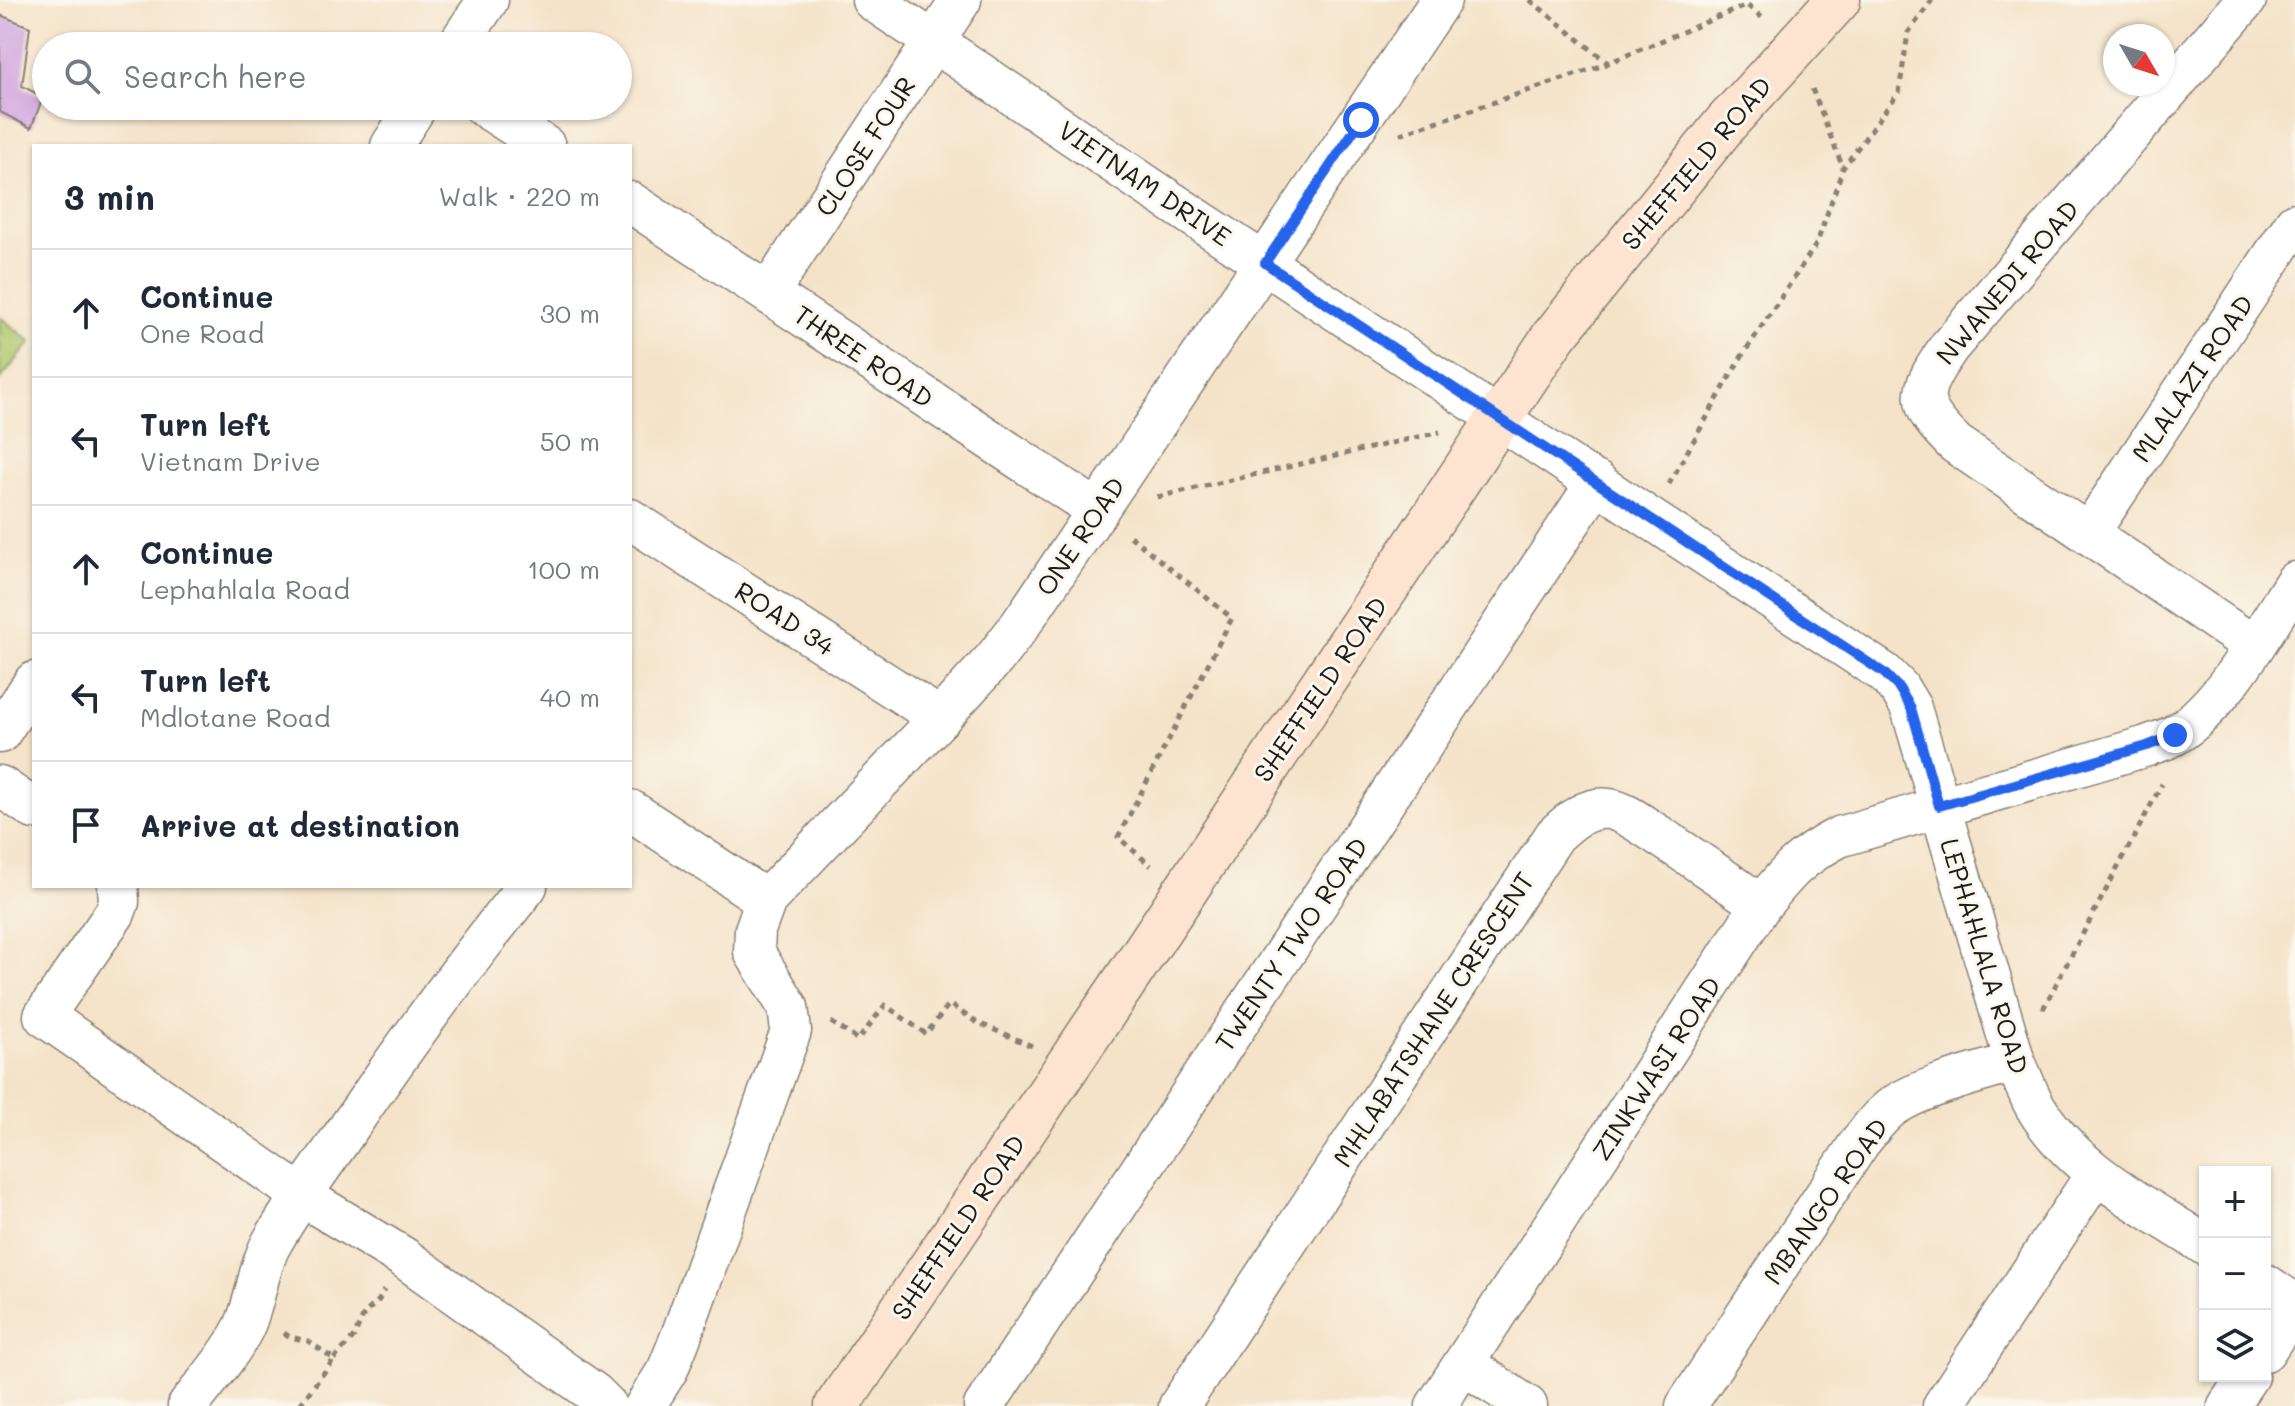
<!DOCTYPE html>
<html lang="en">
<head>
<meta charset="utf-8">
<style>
	:root { --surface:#fff; --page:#f6f6f7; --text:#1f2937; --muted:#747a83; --line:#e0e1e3 }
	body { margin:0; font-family:Mali,sans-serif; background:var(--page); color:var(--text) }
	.controls { position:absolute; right:24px; bottom:24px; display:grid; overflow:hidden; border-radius:0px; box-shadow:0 2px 6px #0004 }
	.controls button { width:72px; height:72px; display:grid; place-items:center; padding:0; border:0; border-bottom:2px solid var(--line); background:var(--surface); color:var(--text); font:40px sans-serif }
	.compass { position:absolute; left:2103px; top:24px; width:72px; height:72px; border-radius:50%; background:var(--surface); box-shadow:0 2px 6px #0004; rotate:129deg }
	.stop { position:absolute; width:24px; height:24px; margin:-18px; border:6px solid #2563eb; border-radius:50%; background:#fff }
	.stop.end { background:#2563eb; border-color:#fff; box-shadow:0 2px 8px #0008 }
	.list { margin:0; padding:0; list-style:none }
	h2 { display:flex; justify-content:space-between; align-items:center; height:104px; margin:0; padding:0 32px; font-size:34px }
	h2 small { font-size:26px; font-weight:400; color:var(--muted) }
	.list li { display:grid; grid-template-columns:52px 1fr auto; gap:24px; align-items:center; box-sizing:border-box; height:128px; padding:0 32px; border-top:2px solid var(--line) }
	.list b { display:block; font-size:30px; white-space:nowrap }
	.list p { margin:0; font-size:26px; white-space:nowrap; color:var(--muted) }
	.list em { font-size:26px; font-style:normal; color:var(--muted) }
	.icon { flex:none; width:44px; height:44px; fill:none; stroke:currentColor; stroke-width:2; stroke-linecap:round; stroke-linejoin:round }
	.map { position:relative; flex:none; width:2295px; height:1406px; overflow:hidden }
	.search { position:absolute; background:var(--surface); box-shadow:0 2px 6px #0004; left:32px; top:32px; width:600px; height:88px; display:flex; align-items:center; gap:20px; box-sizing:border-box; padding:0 28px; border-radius:44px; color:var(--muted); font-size:30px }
	.panel { position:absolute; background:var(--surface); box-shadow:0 2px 6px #0004; left:32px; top:144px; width:600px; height:744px; border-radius:0px }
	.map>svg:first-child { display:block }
	.green { fill:#aec66b; stroke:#657144; stroke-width:2 }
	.building { fill:#cb9cdd }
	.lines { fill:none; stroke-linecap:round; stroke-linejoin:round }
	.street-casing { stroke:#888072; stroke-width:43 }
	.secondary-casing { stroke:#888072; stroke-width:47 }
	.path { stroke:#888072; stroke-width:5; stroke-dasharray:6 6; stroke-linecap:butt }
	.street { stroke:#fff; stroke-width:40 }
	.secondary { stroke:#fde4d1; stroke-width:44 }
	.route { stroke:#2563eb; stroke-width:10 }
	.labels { text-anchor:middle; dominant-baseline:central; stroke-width:6; stroke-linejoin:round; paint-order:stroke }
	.street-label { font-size:26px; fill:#1c1c1c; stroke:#fbf7ec }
</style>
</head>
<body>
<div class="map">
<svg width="2295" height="1406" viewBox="0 0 2295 1406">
	<rect width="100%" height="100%" fill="#fbf7ec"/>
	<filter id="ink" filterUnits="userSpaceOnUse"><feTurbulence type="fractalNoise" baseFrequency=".0125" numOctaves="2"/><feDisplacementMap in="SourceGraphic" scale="16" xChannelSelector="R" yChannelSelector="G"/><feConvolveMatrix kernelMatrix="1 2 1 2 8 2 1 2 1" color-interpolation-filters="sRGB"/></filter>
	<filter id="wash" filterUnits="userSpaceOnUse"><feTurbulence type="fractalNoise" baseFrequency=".006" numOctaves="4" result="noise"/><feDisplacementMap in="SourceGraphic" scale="32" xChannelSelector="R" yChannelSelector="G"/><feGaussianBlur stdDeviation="1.8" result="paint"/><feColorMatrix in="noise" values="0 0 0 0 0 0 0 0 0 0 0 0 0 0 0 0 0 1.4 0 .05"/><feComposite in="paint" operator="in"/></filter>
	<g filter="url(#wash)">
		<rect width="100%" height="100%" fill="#f4e3c9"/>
		<polygon class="green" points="0,317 31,342 0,380"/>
		<g id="blocks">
			<polygon class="building" points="0,15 30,27 22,86 43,97 31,128 0,112"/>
		</g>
	</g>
	<g filter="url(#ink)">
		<use href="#blocks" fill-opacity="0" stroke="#888072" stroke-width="2"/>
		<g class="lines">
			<g class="street-casing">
				<g id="street">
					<path d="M872,0L1155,191L1884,673L1899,688L1911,708L2015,1062C2022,1076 2027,1092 2035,1106C2072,1170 2146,1206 2205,1245"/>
					<path d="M2246,0L1949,347C1917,394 1914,403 1956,444L2254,646"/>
					<polyline points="457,46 488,0"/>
					<polyline points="483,106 545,146"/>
					<polyline points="391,146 417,106"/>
					<polyline points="630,202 1098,511"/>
					<polyline points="769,292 961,0"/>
					<polyline points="630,519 940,718"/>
					<polyline points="2089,533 2295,223"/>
					<polyline points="0,733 34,682"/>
					<polyline points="0,786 34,809"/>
					<polyline points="630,810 766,900"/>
					<polyline points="118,886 119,902 115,913 44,1016 302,1196 403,1257 594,1393 607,1406"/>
					<polyline points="2265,1284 2295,1304"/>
					<polyline points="2265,1351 2295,1305"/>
					<polyline points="1464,1364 1527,1406"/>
					<path d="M188,1406C207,1381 230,1355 244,1327C256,1301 257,1272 270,1246C292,1206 321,1168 347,1130C404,1046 464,965 527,886"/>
					<polyline points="645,1406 668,1369 680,1339 791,1031 788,1007 754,952 755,930 766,900 940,718 995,658 1021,624 1441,0"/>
					<polyline points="984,1406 1597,482"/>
					<path d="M1179,1406L1555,835C1570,821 1587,806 1609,809C1627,812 1643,826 1658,835C1693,858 1727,881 1761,905"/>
					<path d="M1436,1406L1761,905C1788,872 1800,857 1839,837L2147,746C2156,742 2167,740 2176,734C2222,707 2266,627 2295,582"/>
					<path d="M1686,1406L1860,1142C1870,1130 1881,1114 1895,1105C1924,1086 1980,1073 2015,1062"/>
					<polyline points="1943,1406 2096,1174"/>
					<polyline points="2228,1406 2248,1376"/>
				</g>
			</g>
			<g class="secondary-casing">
				<polyline id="secondary" points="837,1406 1125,981 1554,336 1726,123 1838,0"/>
			</g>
			<g class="path">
				<polyline points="1530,0 1608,63 1747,5 1765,20"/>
				<polyline points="1812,89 1843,168"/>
				<polyline points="1400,134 1607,64"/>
				<polyline points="1669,484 1740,359 1817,243 1843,168 1899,92 1908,33 1932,0"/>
				<polyline points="1157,497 1440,432"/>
				<polyline points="1130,536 1232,618 1118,837 1151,866"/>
				<polyline points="2043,1009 2162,784"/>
				<polyline points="831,1022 858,1040 885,1005 926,1034 949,1004 976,1022 1032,1046"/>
				<polyline points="284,1333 290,1337 308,1341 334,1359 299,1406"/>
				<polyline points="334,1359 354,1337 364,1314 379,1300 384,1290"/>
			</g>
			<use href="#street" class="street"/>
			<use href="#secondary" class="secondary"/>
		</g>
	</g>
	<g class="lines" filter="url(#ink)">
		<polyline class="route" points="1361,120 1265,263 1884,673 1899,688 1911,708 1939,806 2147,746 2175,735"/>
	</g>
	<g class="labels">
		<g class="street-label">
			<text transform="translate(865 146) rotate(-57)">CLOSE FOUR</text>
			<text transform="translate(1696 163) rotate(-50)">SHEFFIELD ROAD</text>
			<text transform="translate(1145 183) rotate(34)">VIETNAM DRIVE</text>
			<text transform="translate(2007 282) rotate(-50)">NWANEDI ROAD</text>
			<text transform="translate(864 356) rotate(34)">THREE ROAD</text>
			<text transform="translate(2192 378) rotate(-56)">MLALAZI ROAD</text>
			<text transform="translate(1080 536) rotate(-56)">ONE ROAD</text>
			<text transform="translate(785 618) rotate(33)">ROAD 34</text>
			<text transform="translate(1320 689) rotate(-56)">SHEFFIELD ROAD</text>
			<text transform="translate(1291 944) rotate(-56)">TWENTY TWO ROAD</text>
			<text transform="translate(1985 956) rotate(73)">LEPHAHLALA ROAD</text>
			<text transform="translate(1433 1019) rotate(-57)">MHLABATSHANE CRESCENT</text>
			<text transform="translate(1656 1068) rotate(-57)">ZINKWASI ROAD</text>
			<text transform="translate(1825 1201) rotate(-55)">MBANGO ROAD</text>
			<text transform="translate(958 1227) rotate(-56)">SHEFFIELD ROAD</text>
		</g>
	</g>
</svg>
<div class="controls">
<button>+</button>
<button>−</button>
<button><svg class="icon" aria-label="layers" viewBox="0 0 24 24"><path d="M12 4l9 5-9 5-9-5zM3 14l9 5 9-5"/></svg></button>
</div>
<svg class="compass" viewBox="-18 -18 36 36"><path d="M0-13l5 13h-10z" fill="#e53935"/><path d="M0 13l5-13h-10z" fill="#747a83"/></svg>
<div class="stop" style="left:1361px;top:120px"></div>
<div class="stop end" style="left:2175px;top:735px"></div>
<div class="search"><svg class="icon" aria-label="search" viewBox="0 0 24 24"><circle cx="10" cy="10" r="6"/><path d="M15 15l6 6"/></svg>Search here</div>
<section class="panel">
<h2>3 min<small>Walk · 220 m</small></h2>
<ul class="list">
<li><svg class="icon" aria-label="ahead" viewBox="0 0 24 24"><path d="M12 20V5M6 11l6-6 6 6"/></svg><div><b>Continue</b><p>One Road</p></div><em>30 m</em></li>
<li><svg class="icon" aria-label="left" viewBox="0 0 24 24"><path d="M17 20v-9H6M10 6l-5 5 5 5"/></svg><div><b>Turn left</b><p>Vietnam Drive</p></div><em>50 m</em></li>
<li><svg class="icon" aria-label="ahead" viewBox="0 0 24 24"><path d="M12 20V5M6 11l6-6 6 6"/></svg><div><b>Continue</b><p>Lephahlala Road</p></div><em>100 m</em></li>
<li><svg class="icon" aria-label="left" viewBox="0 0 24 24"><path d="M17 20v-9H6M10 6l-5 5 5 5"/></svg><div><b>Turn left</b><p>Mdlotane Road</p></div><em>40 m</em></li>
<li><svg class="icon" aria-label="arrive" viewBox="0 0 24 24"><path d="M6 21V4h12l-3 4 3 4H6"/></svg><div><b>Arrive at destination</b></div></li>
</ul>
</section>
</div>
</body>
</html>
